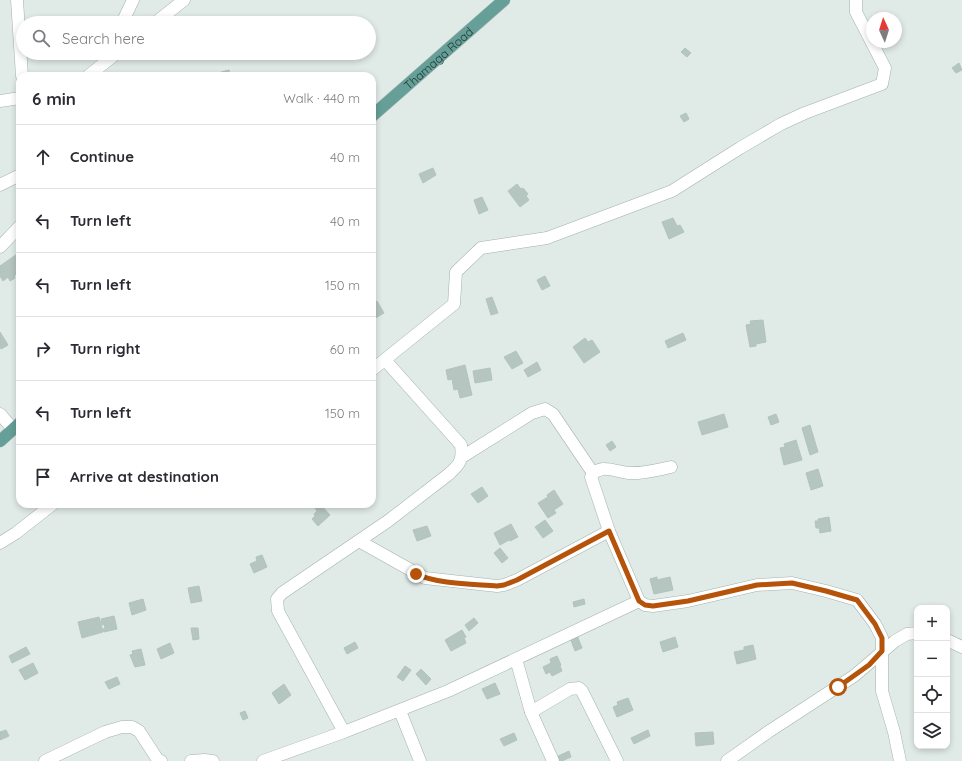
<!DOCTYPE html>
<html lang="en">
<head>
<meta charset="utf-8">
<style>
	:root { --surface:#fff; --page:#f2f2f3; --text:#2b2b33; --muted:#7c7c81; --line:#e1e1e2 }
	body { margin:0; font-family:Quicksand,sans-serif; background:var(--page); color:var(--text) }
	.controls { position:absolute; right:12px; bottom:12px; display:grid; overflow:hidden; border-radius:8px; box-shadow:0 2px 6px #0003 }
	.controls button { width:36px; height:36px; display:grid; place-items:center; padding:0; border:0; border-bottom:1px solid var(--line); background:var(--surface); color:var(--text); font:20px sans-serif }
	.compass { position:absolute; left:866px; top:12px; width:36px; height:36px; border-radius:50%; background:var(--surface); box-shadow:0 2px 6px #0003; rotate:356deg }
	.stop { position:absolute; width:12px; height:12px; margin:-9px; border:3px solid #b45309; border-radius:50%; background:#fff }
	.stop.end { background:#b45309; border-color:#fff; box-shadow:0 1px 4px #0008 }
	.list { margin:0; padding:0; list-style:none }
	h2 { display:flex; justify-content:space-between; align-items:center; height:52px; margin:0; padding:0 16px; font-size:17px }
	h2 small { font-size:13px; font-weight:400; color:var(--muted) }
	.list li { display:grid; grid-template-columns:26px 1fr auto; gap:12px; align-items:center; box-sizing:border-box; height:64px; padding:0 16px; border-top:1px solid var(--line) }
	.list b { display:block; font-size:15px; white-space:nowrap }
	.list em { font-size:13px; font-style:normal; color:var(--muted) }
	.icon { flex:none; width:22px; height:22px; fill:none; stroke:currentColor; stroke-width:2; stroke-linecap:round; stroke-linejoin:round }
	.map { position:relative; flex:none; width:962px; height:761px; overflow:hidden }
	.search { position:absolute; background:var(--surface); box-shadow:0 2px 6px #0003; left:16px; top:16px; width:360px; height:44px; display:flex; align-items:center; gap:10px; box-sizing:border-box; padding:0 14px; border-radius:22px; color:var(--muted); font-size:15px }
	.panel { position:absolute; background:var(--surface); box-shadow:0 2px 6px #0003; left:16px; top:72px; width:360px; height:436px; border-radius:12px }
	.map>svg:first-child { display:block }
	.building { fill:#b5c5c0; stroke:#b2c4be }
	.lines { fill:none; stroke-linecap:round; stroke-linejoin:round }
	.minor-casing { stroke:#a3b2ae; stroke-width:13 }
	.major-casing { stroke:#bcc4c3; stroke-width:13 }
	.minor { stroke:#fff; stroke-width:12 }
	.major { stroke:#659f97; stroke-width:12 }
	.route { stroke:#b45309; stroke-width:5 }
	.labels { text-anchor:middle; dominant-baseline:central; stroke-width:3; stroke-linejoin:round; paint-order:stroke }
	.street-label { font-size:12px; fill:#213a36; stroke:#f0f7f4 }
</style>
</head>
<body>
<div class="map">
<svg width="962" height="761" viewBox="0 0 962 761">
	<rect width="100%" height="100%" fill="#e0eae7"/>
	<g class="building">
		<polygon points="685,48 691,53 687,57 681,52"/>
		<polygon points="959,63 962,70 956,73 952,68"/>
		<polygon points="229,70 230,76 222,76 221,72"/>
		<polygon points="686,113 689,119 684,122 680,116"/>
		<polygon points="433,168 436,175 423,183 419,174"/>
		<polygon points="517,184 521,189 523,188 528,194 526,196 529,200 520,207 508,191"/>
		<polygon points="482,197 488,210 479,214 474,200"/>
		<polygon points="673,218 677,226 680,225 684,232 669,239 662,222"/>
		<polygon points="20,252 20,271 14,276 15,278 10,281 8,277 3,281 0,276 0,266"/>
		<polygon points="545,276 550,286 542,290 537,280"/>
		<polygon points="492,297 498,313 491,315 486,299"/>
		<polygon points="377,301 384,313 372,320 372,304"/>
		<polygon points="763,320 766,342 756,344 756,346 750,347 746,325 751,324 750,321"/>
		<polygon points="0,332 8,345 1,349 0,346"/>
		<polygon points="683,333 686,340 668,348 665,341"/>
		<polygon points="585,338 588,342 592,340 600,352 584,363 573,347"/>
		<polygon points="516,351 523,363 512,369 504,357"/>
		<polygon points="537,362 541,370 528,377 524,370"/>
		<polygon points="465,365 472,395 460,398 458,389 454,390 452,379 448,380 446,370"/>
		<polygon points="490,368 492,380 475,383 473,371"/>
		<polygon points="724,414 728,427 702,435 698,422"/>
		<polygon points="776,414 779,422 771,425 768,417"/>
		<polygon points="810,425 818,452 810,455 802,428"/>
		<polygon points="796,440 802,460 784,465 780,448 785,447 784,444"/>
		<polygon points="612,441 616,447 610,451 606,445"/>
		<polygon points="818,469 823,486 811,490 806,473"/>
		<polygon points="482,487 488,496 478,503 471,494"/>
		<polygon points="554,490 563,504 554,510 556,513 548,518 538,503 548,497 547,495"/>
		<polygon points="320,504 330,515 318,526 312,519 315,516 314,514 317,511 315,508"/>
		<polygon points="829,517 831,531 820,533 819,528 816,528 815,521 818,521 818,519"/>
		<polygon points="545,520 553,531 543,538 535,527"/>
		<polygon points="511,524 518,537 510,541 509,540 500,545 494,533"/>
		<polygon points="427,526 431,536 417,541 413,530"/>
		<polygon points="500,548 508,558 502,563 494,553"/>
		<polygon points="262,555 267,567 254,573 250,564 257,561 256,557"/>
		<polygon points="657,577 657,580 670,577 673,590 654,594 650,579"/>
		<polygon points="199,586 202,601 191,603 188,588"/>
		<polygon points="143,599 146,610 132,615 129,603"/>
		<polygon points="584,599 585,604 574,607 573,602"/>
		<polygon points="114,616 117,629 104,632 103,629 105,628 104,624 102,625 101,619"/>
		<polygon points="99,617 103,632 82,638 78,622"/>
		<polygon points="474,618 478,623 469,631 465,625"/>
		<polygon points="191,628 198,628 199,639 193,640"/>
		<polygon points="462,630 466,637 464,638 466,643 451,651 445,640"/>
		<polygon points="577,635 582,648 575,651 570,638"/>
		<polygon points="675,637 678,647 663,652 660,642"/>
		<polygon points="355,642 358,648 347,654 344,648"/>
		<polygon points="170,643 174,653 161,659 157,649"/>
		<polygon points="753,645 756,659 737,664 734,652 744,650 744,647"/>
		<polygon points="26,647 30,654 12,663 9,656"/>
		<polygon points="141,649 145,665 135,667 130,655 133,654 132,651"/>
		<polygon points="557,656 561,665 560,666 562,671 552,676 550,672 546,674 543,667 551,663 550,659"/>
		<polygon points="33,663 38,673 25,680 19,670"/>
		<polygon points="405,666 411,670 403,681 397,677"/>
		<polygon points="421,669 431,679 426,685 416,674"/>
		<polygon points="117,677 120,684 109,689 105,682"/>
		<polygon points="495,683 500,694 487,699 482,689"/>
		<polygon points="284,684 291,695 279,704 272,693"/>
		<polygon points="628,698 633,710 617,717 613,707 618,705 617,702"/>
		<polygon points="245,711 248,718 243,720 240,713"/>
		<polygon points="6,730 9,736 0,740 0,732"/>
		<polygon points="648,730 650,736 634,744 631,738"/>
		<polygon points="713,732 714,744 696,746 695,733"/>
		<polygon points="514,733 517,740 504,746 500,739"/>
		<polygon points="569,751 571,757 562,761 555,761 554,758"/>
	</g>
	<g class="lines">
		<g class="minor-casing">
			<g id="minor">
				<polyline points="17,0 22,76"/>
				<polyline points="122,23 133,0"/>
				<polyline points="155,23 184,0"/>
				<polyline points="88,76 117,53"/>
				<polyline points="0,101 20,98"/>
				<polyline points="0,185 20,175"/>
				<polyline points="0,247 20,226"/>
				<polyline points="372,370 454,304 456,272 481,248 547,238 672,191 740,148 781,124 805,113 882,84 885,68 856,12 856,0"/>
				<polyline points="0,414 13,429"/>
				<polyline points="462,457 532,413 545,409 553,414 593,473"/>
				<path d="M671,467C657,470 642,474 628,473C621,472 608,468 603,469C597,470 593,472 591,477L609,531L639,601L645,605L653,606L688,601L757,585L792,583L826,591L857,600L875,624L882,638V691L894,732L900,761"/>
				<polyline points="359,541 425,578 497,586 504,585 517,580 609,531"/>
				<polyline points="0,543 16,533 53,504"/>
				<polyline points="947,640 962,647"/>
				<polyline points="516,659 531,712 553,761"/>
				<polyline points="400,711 420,761"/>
				<polyline points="531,712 570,689 579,688 582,691 617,761"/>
				<path d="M344,732L278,611L277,599L282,593L388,521L449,474C460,464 463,460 461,445L385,360"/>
				<polyline points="45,761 105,732 122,727 132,727 139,731 158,760 161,761"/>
				<polyline points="191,761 204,760 213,761"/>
				<polyline points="263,761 344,732 448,691 639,601"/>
				<polyline points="727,761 768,732 854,676 895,641 907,634 917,633"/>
			</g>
		</g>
		<g class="major-casing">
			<g id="major">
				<path id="s1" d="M372,116L504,0"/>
				<polyline points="0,441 20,423"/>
			</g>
		</g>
		<use href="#minor" class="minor"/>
		<use href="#major" class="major"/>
	</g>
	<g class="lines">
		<path class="route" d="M416,574C437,584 473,584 497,586L504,585L517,580L609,531L639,601L645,605L653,606L688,601L757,585L792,583L826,591L857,600L875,624L882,638V651L869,665L838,687"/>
	</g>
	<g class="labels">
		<g class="street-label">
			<text stroke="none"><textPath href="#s1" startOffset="88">Thamaga Road</textPath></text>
		</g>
	</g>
</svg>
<div class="controls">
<button>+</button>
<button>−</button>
<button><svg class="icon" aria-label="locate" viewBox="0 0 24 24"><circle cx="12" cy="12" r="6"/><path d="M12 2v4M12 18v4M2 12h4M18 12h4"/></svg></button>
<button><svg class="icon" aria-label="layers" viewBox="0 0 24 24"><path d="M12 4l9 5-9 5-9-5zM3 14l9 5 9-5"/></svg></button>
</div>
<svg class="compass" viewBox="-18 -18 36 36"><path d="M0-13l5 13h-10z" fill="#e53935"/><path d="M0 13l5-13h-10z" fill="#7c7c81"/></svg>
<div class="stop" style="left:838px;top:687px"></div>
<div class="stop end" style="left:416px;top:574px"></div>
<div class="search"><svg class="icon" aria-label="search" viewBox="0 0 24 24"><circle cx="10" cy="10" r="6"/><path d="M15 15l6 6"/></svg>Search here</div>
<section class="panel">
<h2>6 min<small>Walk · 440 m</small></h2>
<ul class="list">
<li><svg class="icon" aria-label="ahead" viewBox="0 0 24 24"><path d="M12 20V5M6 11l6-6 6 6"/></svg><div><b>Continue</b></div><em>40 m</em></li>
<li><svg class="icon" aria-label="left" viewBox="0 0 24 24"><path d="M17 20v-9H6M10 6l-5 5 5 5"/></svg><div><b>Turn left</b></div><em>40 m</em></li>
<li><svg class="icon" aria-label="left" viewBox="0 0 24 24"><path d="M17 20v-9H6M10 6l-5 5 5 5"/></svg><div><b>Turn left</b></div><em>150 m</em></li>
<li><svg class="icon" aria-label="right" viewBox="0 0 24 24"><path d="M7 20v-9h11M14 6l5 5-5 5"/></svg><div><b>Turn right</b></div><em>60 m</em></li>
<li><svg class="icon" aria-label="left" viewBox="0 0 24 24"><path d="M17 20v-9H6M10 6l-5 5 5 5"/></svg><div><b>Turn left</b></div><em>150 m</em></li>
<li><svg class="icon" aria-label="arrive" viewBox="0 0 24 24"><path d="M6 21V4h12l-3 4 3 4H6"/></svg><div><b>Arrive at destination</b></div></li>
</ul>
</section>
</div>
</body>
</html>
